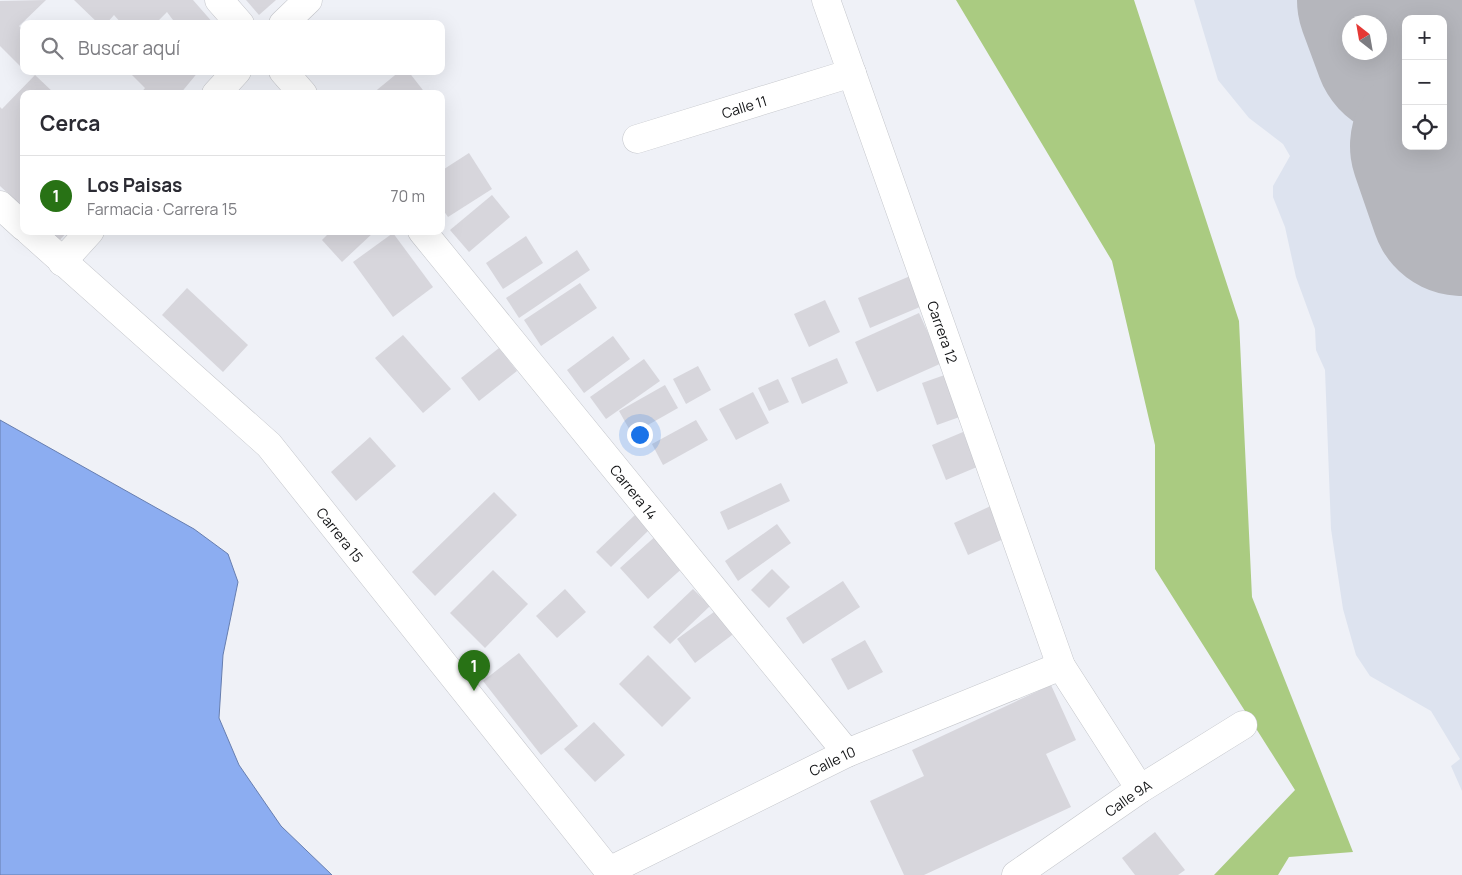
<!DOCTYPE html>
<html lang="es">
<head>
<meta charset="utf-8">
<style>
	:root { --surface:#fff; --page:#f7f7f7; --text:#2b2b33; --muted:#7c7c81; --line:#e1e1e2; --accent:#287215 }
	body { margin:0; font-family:Manrope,sans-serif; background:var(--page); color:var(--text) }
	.controls { position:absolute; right:15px; top:15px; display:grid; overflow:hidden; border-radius:10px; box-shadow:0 5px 20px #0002 }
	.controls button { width:45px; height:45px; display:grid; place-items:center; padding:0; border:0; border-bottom:1px solid var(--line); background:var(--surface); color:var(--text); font:25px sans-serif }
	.compass { position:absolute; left:1342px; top:15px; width:45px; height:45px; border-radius:50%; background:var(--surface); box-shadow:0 5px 20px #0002; rotate:329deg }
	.you { position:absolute; left:639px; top:434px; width:18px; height:18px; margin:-12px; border:4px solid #fff; border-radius:50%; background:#1a73e8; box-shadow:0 0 0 8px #1a73e833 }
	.badge { display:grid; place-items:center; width:32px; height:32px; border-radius:50%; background:var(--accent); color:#fff; font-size:16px; font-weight:700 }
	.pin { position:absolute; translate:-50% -41px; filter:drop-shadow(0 1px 2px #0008) }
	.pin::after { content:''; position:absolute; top:26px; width:18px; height:15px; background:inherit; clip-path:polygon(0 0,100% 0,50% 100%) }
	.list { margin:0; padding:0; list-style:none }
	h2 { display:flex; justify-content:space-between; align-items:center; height:65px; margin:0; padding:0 20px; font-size:21px }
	h2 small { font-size:16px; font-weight:400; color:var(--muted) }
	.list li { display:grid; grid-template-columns:32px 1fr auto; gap:15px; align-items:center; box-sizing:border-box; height:80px; padding:0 20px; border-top:1px solid var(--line) }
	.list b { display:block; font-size:19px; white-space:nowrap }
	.list p { margin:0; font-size:16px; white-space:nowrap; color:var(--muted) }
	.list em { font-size:16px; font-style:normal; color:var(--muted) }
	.icon { flex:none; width:28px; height:28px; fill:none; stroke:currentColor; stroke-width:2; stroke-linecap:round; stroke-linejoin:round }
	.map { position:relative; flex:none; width:1462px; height:875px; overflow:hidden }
	.search { position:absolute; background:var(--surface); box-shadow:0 5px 20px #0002; left:20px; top:20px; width:425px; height:55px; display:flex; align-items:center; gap:12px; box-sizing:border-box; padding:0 18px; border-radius:10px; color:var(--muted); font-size:19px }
	.panel { position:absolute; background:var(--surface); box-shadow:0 5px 20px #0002; left:20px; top:90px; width:425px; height:145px; border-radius:10px }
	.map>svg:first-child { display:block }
	.built { fill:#dde3ef; fill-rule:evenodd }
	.forest { fill:#aacb81 }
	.water { fill:#8cadf1; stroke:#677eaf }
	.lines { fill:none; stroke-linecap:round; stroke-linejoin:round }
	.runway { stroke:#b5b6bc; stroke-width:184 }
	.building { fill:#d7d6dc }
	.minor-casing { stroke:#c4c6cb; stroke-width:29 }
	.minor { stroke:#fff; stroke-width:28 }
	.labels { text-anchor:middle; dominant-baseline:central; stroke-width:4; stroke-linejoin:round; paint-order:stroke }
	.street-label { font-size:14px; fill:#111214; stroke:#fff }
</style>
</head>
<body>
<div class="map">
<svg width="1462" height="875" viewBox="0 0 1462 875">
	<rect width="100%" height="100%" fill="#eff1f7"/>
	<path class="built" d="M1194,0H1462V791L1451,766L1460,759L1431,711L1370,676L1356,655L1343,609L1331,529L1325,370L1316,350L1315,329L1296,277L1285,227L1273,197V186L1290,156L1283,144L1249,118L1218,80ZM1406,19H1443V146H1406ZM1350,22H1380V52H1350Z"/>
	<polygon class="forest" points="956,0 1134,0 1239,321 1252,597 1353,852 1289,857 1278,875 1214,875 1295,790 1155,569 1155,445 1112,261"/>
	<polygon class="water" points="0,420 194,529 228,554 238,582 223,655 219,718 239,765 281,826 332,875 0,875"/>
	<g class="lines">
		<g class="runway">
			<polyline points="1389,0 1406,46"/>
			<polyline points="1442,146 1462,204"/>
		</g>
	</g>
	<g class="building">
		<polygon points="46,0 19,26 24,31 24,64 21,67 0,46 0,1"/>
		<polygon points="74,0 193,0 214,24 176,24 167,12 155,24 122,24 114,15 106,24 99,24"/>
		<polygon points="246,0 276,0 259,15"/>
		<polygon points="128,71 199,71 180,94 140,94 145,88"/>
		<polygon points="400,71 408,71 426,94 372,94"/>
		<polygon points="35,75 55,94 24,94 24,208 0,186 0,107 2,109"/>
		<polygon points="469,153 492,189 448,217 441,207 441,171"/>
		<polygon points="492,195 510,217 469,252 450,230"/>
		<polygon points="48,231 68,231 59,241"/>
		<polygon points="331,231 375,231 342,262 322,240"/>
		<polygon points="393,233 433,287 393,317 353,262"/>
		<polygon points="526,236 543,263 503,289 486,263"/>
		<polygon points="577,250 590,270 519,318 506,298"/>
		<polygon points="915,274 927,304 870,328 858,298"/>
		<polygon points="580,283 597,308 541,346 524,320"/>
		<polygon points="187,288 248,345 223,372 162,315"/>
		<polygon points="825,300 840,332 809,347 794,314"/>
		<polygon points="919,313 942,363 877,392 855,342"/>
		<polygon points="403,335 451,389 423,413 375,358"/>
		<polygon points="613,336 630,359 584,393 567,370"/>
		<polygon points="499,348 517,371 479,401 461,378"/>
		<polygon points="837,358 848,383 802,404 791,378"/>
		<polygon points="644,359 660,381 606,419 590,397"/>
		<polygon points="698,366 711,390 686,404 673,379"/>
		<polygon points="953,372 968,414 937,425 922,383"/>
		<polygon points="778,379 789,402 769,411 758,388"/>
		<polygon points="665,385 678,408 632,434 619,411"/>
		<polygon points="753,392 769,423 736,440 719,409"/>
		<polygon points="696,420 708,440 663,465 652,444"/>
		<polygon points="963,432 977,467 946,480 932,445"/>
		<polygon points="370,437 396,466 356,501 331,472"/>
		<polygon points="781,483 790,501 728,530 720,512"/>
		<polygon points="494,492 517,515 435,596 412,572"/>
		<polygon points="995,504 1010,536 968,555 954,523"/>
		<polygon points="636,514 650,529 611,567 596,552"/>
		<polygon points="777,524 791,543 738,581 725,561"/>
		<polygon points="658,534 686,565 648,599 620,568"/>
		<polygon points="772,569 790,587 769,608 751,590"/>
		<polygon points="493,570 528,604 485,648 450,613"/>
		<polygon points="843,581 860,607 803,644 786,618"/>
		<polygon points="565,589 586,612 557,638 536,616"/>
		<polygon points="693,589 710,606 670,644 653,627"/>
		<polygon points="718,609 736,632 695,663 677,639"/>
		<polygon points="865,640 883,672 848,690 831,659"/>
		<polygon points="519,653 578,726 541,755 483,681"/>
		<polygon points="648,655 691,698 662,727 619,684"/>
		<polygon points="1051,685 1076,740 1046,754 1071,807 924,875 904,875 870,801 924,776 912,750"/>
		<polygon points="594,722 625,755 595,782 564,749"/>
		<polygon points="1155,832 1185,870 1178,875 1135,875 1122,858"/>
	</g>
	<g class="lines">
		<g class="minor-casing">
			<g id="minor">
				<polyline points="219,0 240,24"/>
				<path id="s1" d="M826,0L1061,666L1140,789"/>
				<polyline points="283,24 308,0"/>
				<polyline points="283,71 303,94"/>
				<polyline points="216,94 237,71"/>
				<path id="s2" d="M637,139L852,73"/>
				<polyline points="0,205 24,227"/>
				<path id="s3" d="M29,231L269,445L612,875"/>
				<path id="s4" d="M422,231L847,753"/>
				<polyline points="62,262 90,231"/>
				<path id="s5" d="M609,871L847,753L1061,666"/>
				<path id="s6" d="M1016,875L1140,789L1243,725"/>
			</g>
		</g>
		<use href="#minor" class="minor"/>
	</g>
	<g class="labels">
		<g class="street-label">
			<text stroke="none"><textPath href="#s2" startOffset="112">Calle 11</textPath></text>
			<text stroke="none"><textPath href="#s1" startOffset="352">Carrera 12</textPath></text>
			<text stroke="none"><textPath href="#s4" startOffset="336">Carrera 14</textPath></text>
			<text stroke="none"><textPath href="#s3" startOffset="436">Carrera 15</textPath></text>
			<text stroke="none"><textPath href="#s5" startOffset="249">Calle 10</textPath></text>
			<text stroke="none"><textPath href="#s6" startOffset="136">Calle 9A</textPath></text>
		</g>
	</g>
</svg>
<div class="controls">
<button>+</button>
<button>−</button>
<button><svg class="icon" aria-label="locate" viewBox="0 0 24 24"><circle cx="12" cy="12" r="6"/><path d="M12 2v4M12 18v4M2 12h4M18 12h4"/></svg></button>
</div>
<svg class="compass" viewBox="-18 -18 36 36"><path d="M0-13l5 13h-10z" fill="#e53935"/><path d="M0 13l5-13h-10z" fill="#7c7c81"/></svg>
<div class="you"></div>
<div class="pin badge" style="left:474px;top:691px">1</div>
<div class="search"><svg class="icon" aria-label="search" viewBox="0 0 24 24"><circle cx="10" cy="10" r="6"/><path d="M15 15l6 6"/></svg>Buscar aquí</div>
<section class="panel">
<h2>Cerca<small></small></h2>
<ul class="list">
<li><span class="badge">1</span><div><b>Los Paisas</b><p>Farmacia · Carrera 15</p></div><em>70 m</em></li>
</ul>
</section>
</div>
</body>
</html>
